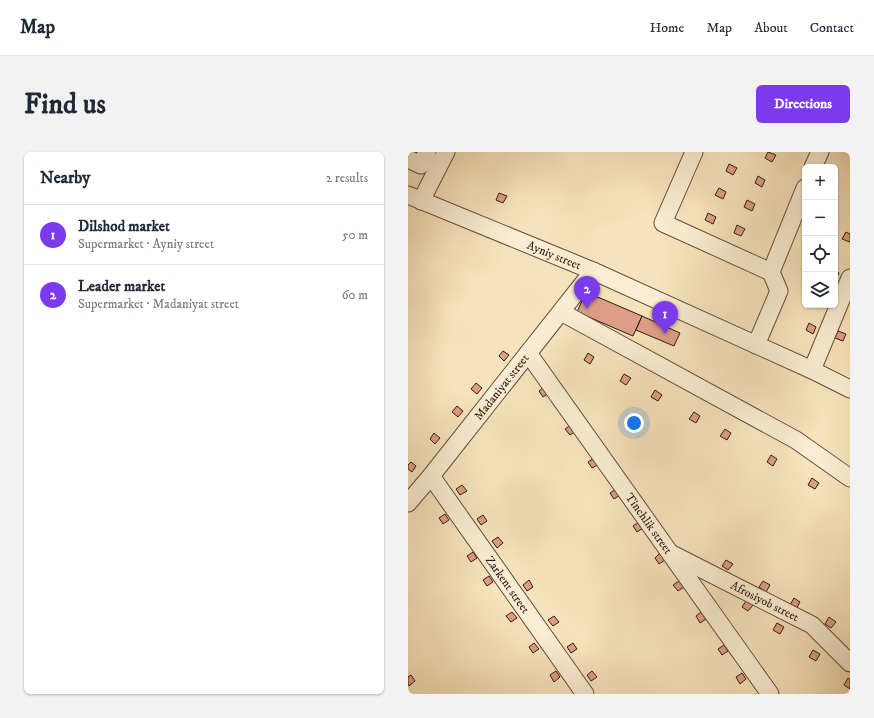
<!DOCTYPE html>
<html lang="en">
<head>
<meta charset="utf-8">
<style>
	:root { --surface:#fff; --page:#f2f2f3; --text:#1f2937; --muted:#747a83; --line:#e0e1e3; --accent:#7c3aed }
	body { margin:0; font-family:"IM FELL DW Pica",serif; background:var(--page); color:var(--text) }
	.controls { position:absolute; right:12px; top:12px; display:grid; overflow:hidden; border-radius:6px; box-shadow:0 1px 3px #0004 }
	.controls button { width:36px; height:36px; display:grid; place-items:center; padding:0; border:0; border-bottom:1px solid var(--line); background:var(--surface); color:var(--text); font:20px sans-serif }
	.you { position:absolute; left:226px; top:271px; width:14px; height:14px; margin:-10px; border:3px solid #fff; border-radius:50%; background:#1a73e8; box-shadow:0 0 0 6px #1a73e833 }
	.badge { display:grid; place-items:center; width:26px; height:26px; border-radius:50%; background:var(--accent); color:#fff; font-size:13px; font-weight:700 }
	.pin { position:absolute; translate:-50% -33px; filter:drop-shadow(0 1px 2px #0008) }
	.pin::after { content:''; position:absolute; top:21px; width:14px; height:12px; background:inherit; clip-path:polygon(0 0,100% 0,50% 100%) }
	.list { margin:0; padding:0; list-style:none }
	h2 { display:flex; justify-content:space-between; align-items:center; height:52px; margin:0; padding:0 16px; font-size:17px }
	h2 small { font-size:13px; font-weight:400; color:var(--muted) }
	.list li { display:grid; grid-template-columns:26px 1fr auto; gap:12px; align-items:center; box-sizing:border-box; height:60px; padding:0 16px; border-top:1px solid var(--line) }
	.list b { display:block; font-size:15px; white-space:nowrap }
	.list p { margin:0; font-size:13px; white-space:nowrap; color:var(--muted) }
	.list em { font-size:13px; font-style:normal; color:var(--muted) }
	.icon { flex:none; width:22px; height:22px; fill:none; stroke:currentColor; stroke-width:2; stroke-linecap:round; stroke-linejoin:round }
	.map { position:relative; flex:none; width:442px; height:542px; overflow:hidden; border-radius:6px }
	header { display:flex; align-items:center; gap:24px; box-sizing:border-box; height:56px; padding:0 20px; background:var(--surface); border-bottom:1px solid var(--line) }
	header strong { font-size:19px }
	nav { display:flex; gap:22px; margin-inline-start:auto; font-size:14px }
	.intro { display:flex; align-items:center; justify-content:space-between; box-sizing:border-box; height:96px; padding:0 24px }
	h1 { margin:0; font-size:28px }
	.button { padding:10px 18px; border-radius:6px; background:var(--accent); color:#fff; font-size:14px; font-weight:700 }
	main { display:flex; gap:24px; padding:0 24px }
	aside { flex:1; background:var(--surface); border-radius:6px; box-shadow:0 1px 3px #0004 }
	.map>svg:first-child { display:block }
	.building { fill:#dd9e85; stroke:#321a11 }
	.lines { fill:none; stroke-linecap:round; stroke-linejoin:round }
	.minor-casing { stroke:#634c3c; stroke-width:19 }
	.minor { stroke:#faedd3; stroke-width:17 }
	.labels { text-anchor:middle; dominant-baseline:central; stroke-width:3; stroke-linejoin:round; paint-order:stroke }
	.street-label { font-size:12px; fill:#321a11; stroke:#faedd3 }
</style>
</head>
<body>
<header>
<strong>Map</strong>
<nav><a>Home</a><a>Map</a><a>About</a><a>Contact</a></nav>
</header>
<div class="intro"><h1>Find us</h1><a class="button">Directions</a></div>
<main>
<aside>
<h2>Nearby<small>2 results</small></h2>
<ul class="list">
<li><span class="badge">1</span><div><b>Dilshod market</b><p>Supermarket · Ayniy street</p></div><em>50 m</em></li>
<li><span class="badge">2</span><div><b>Leader market</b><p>Supermarket · Madaniyat street</p></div><em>60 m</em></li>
</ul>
</aside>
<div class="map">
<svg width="442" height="542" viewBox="0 0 442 542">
	<rect width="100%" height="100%" fill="#f7e3bb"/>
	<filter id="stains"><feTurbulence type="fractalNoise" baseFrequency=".005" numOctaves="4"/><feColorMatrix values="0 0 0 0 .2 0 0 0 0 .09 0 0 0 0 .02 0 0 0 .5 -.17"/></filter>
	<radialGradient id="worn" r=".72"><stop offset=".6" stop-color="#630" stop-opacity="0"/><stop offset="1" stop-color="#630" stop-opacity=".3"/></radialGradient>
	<g class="building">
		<polygon points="360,0 368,3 364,10 357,6"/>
		<polygon points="321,12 329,16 325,23 318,19"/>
		<polygon points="350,24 357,28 354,35 347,31"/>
		<polygon points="311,36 318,40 315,47 307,43"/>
		<polygon points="91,41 99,44 95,51 88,48"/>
		<polygon points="339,48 347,52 344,59 336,55"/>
		<polygon points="300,61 308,65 305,72 297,68"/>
		<polygon points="329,73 337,77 333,84 326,81"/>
		<polygon points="438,80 442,82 442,90 434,87"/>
		<polygon points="427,119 431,121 428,128 427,127"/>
		<polygon points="178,140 234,164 225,184 169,160"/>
		<polygon points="234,164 272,181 266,194 228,178"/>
		<polygon points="401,171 408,175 405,182 398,178"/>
		<polygon points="430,179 438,182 435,189 427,186"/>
		<polygon points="95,199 101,203 96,209 91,204"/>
		<polygon points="180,201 186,205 182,212 176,208"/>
		<polygon points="216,222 223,226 218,233 212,229"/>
		<polygon points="68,231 74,236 69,242 63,237"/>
		<polygon points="137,234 141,241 135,245 131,239"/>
		<polygon points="247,238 254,243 250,249 243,245"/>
		<polygon points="49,254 55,259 50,265 44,260"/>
		<polygon points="286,260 292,264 288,271 281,267"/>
		<polygon points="163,273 168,279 162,283 157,277"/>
		<polygon points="317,277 323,281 319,288 312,284"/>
		<polygon points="26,281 32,286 27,292 22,287"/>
		<polygon points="363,303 369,307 365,314 359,310"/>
		<polygon points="186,306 191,312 184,316 180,310"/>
		<polygon points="3,310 8,314 4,320 0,317 0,313"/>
		<polygon points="404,326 411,331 407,337 400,333"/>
		<polygon points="54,333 59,339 52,343 48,337"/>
		<polygon points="208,337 212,343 206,347 202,341"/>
		<polygon points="37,362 41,368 35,372 31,366"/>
		<polygon points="75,363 79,369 73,373 69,367"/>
		<polygon points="231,370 235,376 229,380 225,374"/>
		<polygon points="90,385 95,391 89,396 84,389"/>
		<polygon points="65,400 69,406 63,410 59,404"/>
		<polygon points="252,401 257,408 251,412 247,406"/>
		<polygon points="318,408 325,412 320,418 314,414"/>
		<polygon points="81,424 85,430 79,434 75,428"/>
		<polygon points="121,428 125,435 119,439 115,433"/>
		<polygon points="271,429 276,435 270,439 265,433"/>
		<polygon points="355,429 362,433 358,440 351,435"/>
		<polygon points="386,446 392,450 388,457 382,453"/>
		<polygon points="338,449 345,453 340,459 334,455"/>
		<polygon points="104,460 109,466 103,470 98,464"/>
		<polygon points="293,460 298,467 292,471 288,464"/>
		<polygon points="146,464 151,470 145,474 140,468"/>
		<polygon points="421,465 428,470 423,476 417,472"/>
		<polygon points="369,471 376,475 372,482 365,478"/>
		<polygon points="126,491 131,497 125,501 121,495"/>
		<polygon points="165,491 169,497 163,501 159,495"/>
		<polygon points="316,493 320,499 314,503 310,497"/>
		<polygon points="405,498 412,502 408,509 401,505"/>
		<polygon points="148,519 152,525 146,530 142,523"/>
		<polygon points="184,519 189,525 183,529 179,523"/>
		<polygon points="334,521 338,527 332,532 328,525"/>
		<polygon points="3,523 7,529 1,534 0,532 0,525"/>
		<polygon points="440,526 442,527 442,537 436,533"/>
	</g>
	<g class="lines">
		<g class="minor-casing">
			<g id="minor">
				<polyline points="286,0 255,71 363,120 371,139 348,193"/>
				<polyline points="0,7 13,13 19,0"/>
				<polyline points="405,15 412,0"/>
				<path id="s1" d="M0,43L185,119L404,218L442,237"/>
				<polyline points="13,49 38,0"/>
				<polyline points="363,120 397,36"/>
				<polyline points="153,160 388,288 442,326"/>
				<path id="s2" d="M120,201L362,542"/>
				<polyline points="404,218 442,126"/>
				<path id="s3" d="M23,324L177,542"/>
				<path id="s4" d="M0,351L23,324L185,119"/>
				<path id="s5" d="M264,402L404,473L442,511"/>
			</g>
		</g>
		<use href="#minor" class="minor"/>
	</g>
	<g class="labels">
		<g class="street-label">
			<text stroke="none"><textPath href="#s1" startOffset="158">Ayniy street</textPath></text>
			<text stroke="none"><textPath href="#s4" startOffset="149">Madaniyat street</textPath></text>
			<text stroke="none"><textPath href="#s2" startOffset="209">Tinchlik street</textPath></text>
			<text stroke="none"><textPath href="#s3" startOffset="133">Zarkent street</textPath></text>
			<text stroke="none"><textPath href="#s5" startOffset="104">Afrosiyob street</textPath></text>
		</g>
	</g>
	<rect width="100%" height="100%" filter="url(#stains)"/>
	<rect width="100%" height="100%" fill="url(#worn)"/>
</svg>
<div class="controls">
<button>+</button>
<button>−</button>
<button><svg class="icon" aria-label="locate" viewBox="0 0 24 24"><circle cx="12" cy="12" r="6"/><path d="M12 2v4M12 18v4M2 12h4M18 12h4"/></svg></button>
<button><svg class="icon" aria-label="layers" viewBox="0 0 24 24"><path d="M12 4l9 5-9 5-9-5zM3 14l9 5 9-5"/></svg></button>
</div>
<div class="you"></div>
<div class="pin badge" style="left:257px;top:182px">1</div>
<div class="pin badge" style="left:179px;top:157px">2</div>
</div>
</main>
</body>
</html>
